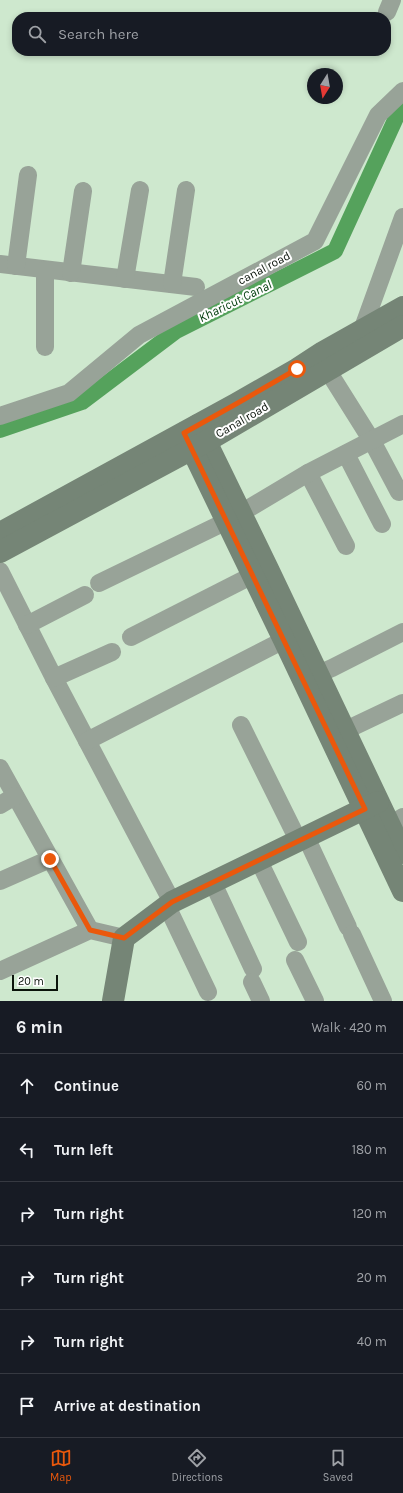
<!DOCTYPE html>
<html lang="en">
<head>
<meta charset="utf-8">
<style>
	:root { --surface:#171b24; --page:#242831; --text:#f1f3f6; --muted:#9ea1a6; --line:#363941; --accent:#ea580c }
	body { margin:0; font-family:Karla,sans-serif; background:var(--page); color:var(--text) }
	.compass { position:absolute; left:307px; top:68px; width:36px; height:36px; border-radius:50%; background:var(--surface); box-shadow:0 2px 6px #0003; rotate:191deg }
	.scale { position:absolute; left:12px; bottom:10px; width:46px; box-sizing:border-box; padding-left:4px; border:2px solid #0b140b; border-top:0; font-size:11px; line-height:14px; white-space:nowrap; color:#0b140b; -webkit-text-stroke:3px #fff; paint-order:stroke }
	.stop { position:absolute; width:12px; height:12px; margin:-9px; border:3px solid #ea580c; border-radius:50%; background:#fff }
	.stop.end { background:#ea580c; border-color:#fff; box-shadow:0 1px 4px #0008 }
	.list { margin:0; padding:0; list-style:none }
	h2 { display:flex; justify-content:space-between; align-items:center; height:52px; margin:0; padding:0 16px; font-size:17px }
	h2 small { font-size:13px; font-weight:400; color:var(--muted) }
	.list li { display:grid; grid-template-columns:26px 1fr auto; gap:12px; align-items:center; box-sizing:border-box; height:64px; padding:0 16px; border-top:1px solid var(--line) }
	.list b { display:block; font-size:15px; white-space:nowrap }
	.list em { font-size:13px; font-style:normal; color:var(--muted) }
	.icon { flex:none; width:22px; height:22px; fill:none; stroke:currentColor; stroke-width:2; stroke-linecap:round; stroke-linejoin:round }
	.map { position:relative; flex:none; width:403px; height:1001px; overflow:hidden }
	.search { position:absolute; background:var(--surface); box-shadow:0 2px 6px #0003; left:12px; right:12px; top:12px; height:44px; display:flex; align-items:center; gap:10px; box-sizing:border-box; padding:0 14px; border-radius:16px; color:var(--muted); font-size:15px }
	.sheet { height:436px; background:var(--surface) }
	nav { display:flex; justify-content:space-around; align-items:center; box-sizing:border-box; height:56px; border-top:1px solid var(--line); background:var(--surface); font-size:11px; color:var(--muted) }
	nav a { display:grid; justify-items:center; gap:2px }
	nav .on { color:var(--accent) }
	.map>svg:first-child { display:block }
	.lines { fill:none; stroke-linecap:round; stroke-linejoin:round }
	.canal { stroke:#55a25c; stroke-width:16 }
	.street { stroke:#98a398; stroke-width:18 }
	.secondary { stroke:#758576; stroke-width:22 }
	.route { stroke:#ea580c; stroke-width:5 }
	.labels { text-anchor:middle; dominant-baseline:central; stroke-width:4; stroke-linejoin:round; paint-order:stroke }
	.street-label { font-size:12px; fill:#0b140b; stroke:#fff }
	.water-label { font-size:13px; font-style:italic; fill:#084213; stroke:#fff }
</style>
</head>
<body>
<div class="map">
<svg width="403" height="1001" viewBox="0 0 403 1001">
	<rect width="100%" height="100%" fill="#cee8ce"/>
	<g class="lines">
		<polyline class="canal" points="0,430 82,402 176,331 335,251 400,109 403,108"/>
		<g class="street">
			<polyline points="387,12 392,0"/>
			<polyline points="0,264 196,287"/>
			<polyline points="16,266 28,175"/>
			<polyline points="71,273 83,191"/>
			<polyline points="125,279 140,190"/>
			<polyline points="172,284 186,190"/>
			<polyline points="360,336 403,217"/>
			<polyline points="45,347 45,270"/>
			<polyline points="328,371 372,441 399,492 403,490"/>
			<polyline points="0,416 69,393 139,335 315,241 378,115 403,91"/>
			<polyline points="346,454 382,524"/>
			<polyline points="308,473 346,546"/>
			<polyline points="241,513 308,473 403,424"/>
			<polyline points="0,571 54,678 172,902"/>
			<polyline points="99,583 227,521"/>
			<polyline points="27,625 85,595"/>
			<polyline points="131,637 253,575"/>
			<polyline points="318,674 332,668 403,632"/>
			<polyline points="54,678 112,652"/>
			<polyline points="241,725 298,840"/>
			<polyline points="344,731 403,703"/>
			<polyline points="87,741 284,640"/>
			<polyline points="0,768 90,930"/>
			<polyline points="0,805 15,796"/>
			<polyline points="378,832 403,817"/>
			<polyline points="306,837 348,927"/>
			<polyline points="259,861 298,942"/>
			<polyline points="0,881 50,859"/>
			<polyline points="213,883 253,969"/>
			<polyline points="167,906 208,992"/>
			<polyline points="352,934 383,1001"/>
			<polyline points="295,960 315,1001"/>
			<polyline points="0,971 90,930 124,938"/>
			<polyline points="252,982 261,1001"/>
		</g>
		<g class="secondary">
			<polyline points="198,425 268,569 403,853"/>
			<polyline points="184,433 284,640 403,891"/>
			<polyline points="0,533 236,404 297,369 323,352 403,307"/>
			<polyline points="0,552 207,441 403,326"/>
			<polyline points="113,1001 124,938 172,902 378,802"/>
		</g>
	</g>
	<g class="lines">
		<polyline class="route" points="50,859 90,930 124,938 172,902 365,809 184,433 236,404 297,369"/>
	</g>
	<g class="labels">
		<g class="street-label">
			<text transform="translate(264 268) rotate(-28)">canal road</text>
			<text transform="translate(242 420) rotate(-30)">Canal road</text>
		</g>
		<g class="water-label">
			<text transform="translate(235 301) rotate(-26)">Kharicut Canal</text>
		</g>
	</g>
</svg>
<svg class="compass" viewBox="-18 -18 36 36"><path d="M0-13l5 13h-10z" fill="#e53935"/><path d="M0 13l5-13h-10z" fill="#9ea1a6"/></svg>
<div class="scale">20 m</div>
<div class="stop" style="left:297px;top:369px"></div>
<div class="stop end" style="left:50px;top:859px"></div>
<div class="search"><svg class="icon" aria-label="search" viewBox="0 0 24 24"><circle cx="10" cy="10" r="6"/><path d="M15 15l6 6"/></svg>Search here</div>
</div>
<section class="sheet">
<h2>6 min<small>Walk · 420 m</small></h2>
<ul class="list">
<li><svg class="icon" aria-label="ahead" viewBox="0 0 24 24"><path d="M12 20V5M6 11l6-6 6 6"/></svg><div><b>Continue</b></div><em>60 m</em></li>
<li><svg class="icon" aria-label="left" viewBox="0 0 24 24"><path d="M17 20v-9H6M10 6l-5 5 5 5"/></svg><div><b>Turn left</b></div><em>180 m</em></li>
<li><svg class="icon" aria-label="right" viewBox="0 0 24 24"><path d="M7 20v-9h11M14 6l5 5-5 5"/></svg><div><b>Turn right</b></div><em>120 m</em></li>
<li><svg class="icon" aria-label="right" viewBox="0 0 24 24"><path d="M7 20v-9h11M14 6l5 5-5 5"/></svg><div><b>Turn right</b></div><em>20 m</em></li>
<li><svg class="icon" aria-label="right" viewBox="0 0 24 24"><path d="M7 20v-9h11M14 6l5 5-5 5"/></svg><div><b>Turn right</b></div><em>40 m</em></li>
<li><svg class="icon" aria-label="arrive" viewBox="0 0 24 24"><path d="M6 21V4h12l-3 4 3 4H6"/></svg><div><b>Arrive at destination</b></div></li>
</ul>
</section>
<nav>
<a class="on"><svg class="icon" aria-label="map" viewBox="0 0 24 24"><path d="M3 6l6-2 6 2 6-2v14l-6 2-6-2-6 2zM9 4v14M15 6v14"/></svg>Map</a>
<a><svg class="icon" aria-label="directions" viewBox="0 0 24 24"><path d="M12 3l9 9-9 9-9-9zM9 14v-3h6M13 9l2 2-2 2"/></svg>Directions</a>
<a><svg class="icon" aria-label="saved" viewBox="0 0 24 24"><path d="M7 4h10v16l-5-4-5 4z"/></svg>Saved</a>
</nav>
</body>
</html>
